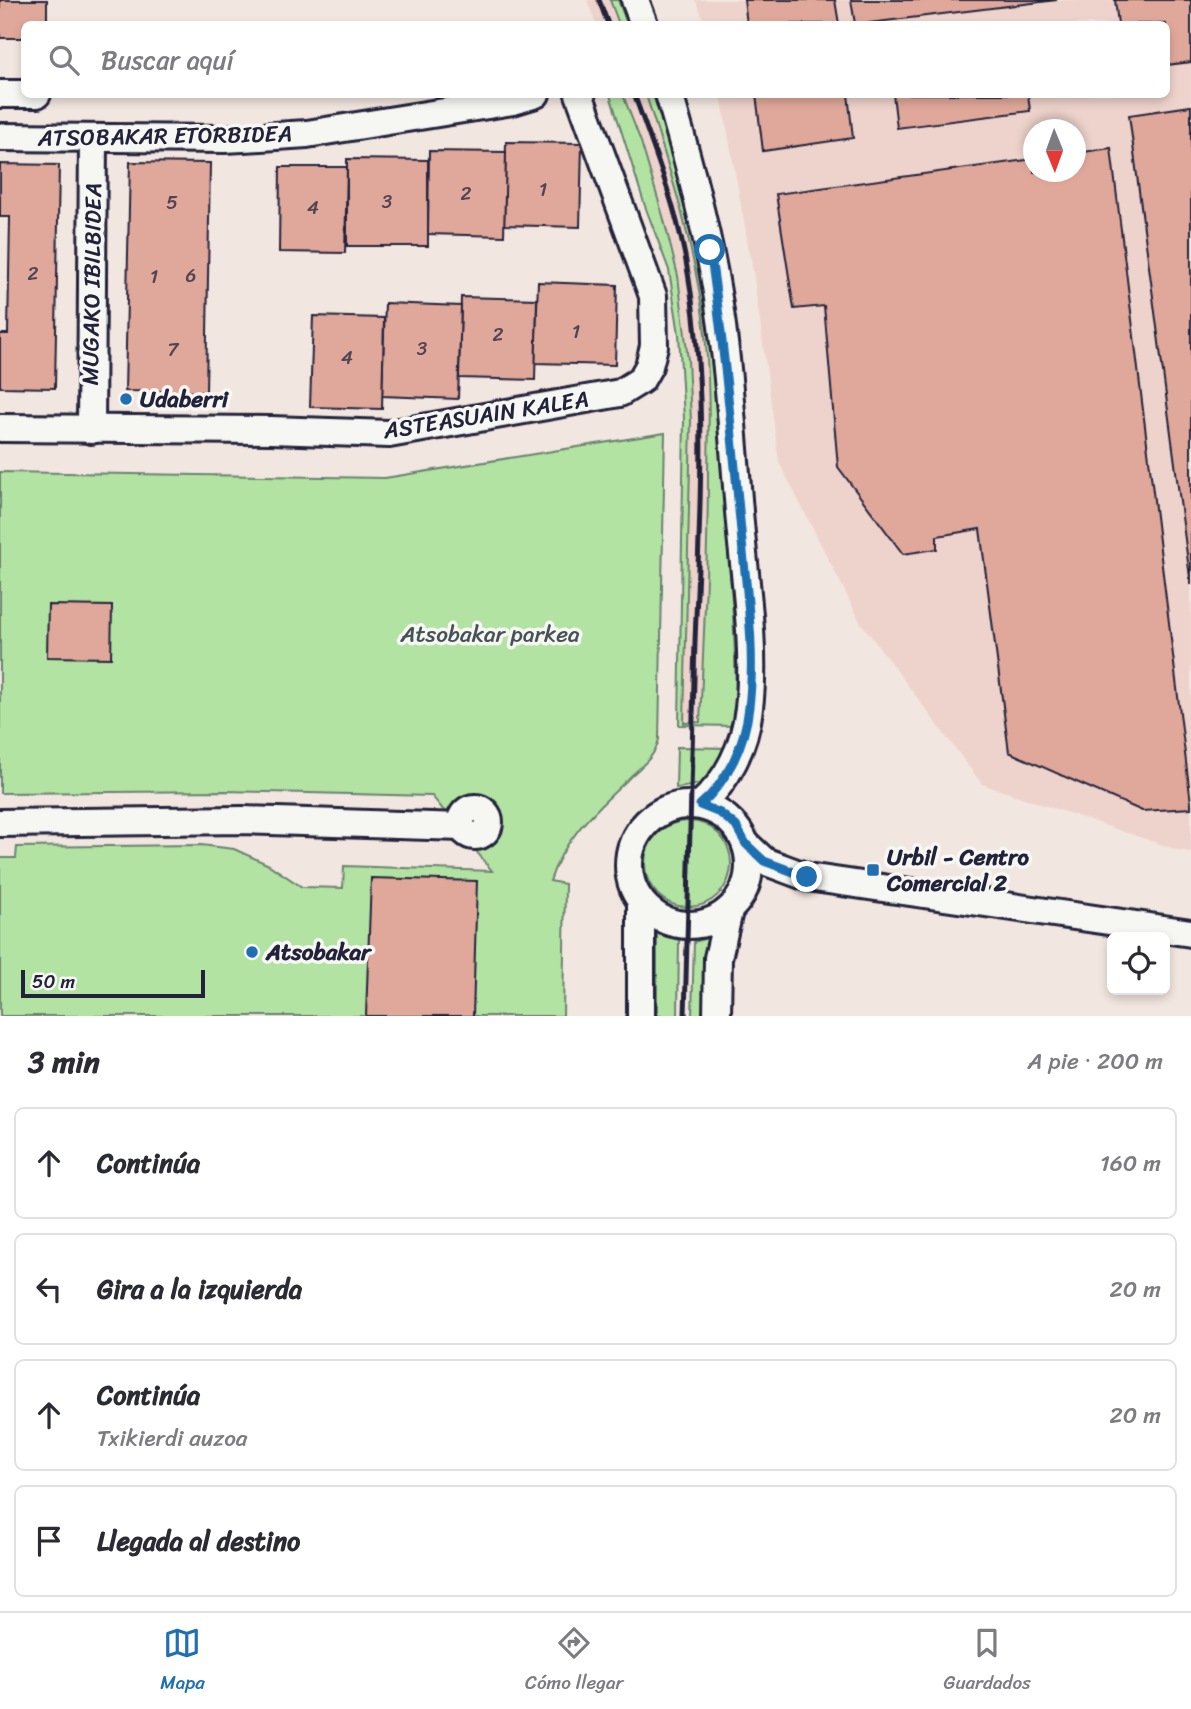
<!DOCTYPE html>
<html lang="es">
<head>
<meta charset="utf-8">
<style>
	:root { --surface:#fff; --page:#f7f7f7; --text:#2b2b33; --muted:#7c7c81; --line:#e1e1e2; --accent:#1f6fb2 }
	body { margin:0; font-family:Sriracha,sans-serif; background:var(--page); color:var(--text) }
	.controls { position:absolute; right:21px; bottom:21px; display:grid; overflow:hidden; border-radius:10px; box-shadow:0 4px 10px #0003 }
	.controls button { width:63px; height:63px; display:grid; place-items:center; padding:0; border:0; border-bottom:2px solid var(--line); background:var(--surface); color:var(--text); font:35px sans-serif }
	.compass { position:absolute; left:1023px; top:119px; width:63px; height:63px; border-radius:50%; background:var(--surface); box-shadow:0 4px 10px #0003; rotate:179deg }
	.scale { position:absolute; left:21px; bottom:18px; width:184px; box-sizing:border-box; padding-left:7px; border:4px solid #22223b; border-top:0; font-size:19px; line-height:24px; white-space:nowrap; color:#22223b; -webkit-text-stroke:5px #f6f6f2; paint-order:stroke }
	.stop { position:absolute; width:21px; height:21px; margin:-16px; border:5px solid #1f6fb2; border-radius:50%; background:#fff }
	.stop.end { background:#1f6fb2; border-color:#fff; box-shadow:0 2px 7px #0008 }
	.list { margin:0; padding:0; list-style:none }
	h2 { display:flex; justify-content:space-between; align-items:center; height:91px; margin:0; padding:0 28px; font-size:30px }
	h2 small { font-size:23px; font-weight:400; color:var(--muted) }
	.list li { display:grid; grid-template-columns:46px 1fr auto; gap:21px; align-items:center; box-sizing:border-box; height:112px; margin:0 14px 14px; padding:0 14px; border:2px solid var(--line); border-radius:10px }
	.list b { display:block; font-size:26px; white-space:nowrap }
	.list p { margin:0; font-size:23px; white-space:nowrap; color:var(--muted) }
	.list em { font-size:23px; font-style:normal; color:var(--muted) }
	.icon { flex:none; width:38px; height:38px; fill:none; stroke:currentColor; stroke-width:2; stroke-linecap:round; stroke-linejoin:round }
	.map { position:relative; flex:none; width:1191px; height:1016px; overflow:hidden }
	.search { position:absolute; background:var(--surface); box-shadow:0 4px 10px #0003; left:21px; right:21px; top:21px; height:77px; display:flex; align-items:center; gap:18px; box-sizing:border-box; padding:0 24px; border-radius:10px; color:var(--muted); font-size:26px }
	.sheet { height:595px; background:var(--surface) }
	nav { display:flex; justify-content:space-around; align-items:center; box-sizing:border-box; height:98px; border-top:2px solid var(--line); background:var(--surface); font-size:19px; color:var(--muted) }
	nav a { display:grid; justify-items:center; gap:4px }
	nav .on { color:var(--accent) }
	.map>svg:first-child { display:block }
	.built { fill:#edd3cb; fill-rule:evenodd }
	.green { fill:#b2e3a3; stroke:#6a826f; stroke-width:2 }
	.building { fill:#e0a89a; stroke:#22223b; stroke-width:2 }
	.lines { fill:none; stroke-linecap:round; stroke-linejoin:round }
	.minor-casing { stroke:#22223b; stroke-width:32 }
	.minor { stroke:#f6f6f2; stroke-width:26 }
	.rail { stroke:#22223b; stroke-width:5 }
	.route { stroke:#1f6fb2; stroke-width:9 }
	.poi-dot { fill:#1f6fb2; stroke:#f6f6f2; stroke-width:2.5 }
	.labels { text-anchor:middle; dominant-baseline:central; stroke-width:7; stroke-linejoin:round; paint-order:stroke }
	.number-label { font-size:19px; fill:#524453 }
	.street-label { font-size:23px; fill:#22223b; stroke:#f6f6f2 }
	.poi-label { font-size:23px; font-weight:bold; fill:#22223b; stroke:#f6f6f2; text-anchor:start }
	.park-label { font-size:23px; fill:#465255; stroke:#f6f6f2 }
</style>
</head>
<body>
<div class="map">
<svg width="1191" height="1016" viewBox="0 0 1191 1016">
	<rect width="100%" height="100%" fill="#f2e6e0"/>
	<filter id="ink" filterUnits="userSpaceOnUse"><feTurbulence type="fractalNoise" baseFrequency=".0143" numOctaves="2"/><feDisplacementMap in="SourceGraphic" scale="14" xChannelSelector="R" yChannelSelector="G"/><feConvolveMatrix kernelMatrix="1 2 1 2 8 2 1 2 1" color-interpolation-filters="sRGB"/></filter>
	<g filter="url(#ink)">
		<g class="built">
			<polygon points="587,0 610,0 619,24 596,24"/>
			<path d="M695,0H1191V852L1178,850L982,784L861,623L779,462L753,271L721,95L1166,94V24H706ZM1034,130H1076V172H1034Z"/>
			<polygon points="623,95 646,95 647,97 683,214 697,280 704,326 709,389 708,548 700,723 684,723 691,421 684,315 678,276 663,216 641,142"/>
		</g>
		<g class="green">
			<polygon points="610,0 618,0 627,24 619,24"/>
			<path d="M610,95H623L641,142L663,216L678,276L688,360L691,421L684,723L700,722C704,639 708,557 708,474C709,424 710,375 704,325C695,246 670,170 646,95H653C672,150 688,207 701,264C715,334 716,410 722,481C729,563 738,644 735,726L679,725L684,419L679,334L669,270L645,206Z"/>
			<path d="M665,433L659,739C654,760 640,766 626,781C595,811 563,839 550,881L565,884L563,1016H0V858H16L17,847L201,845L234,849L269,865L302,887L343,888L344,866L492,871L432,796L226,791L0,793V472L385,478Z"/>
			<path d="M677,747L730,748C711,778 713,784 676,788Z"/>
			<circle cx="688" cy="864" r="43"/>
			<polygon points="657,934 679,940 678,1016 657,1016"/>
			<polygon points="710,937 704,1016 692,1016 694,942"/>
		</g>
		<g class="building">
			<polygon points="0,0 47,0 47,24 24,24 24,38 0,38"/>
			<polygon points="744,0 835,0 839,24 747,24"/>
			<polygon points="851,0 1057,0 861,24 855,24"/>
			<polygon points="1115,0 1191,0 1191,62 1166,65 1166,24 1118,24"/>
			<polygon points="756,94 848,94 853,138 763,151"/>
			<polygon points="893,94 1028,94 1030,111 897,128"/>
			<polygon points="1191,106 1191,585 1129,115"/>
			<polygon points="506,142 582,143 580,227 504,225"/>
			<polygon points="1111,148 1191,803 1191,808 1142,811 1009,752 980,529 937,536 937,549 903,554 838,467 824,306 794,309 776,194 1034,159 1034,172 1076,172 1076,153"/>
			<polygon points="429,151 506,152 504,236 428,234"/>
			<polygon points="347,159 428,160 428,246 347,246"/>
			<polygon points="130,162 210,163 206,392 125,391"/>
			<polygon points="0,164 59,165 55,388 0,387 0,334 8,334 10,217 0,217"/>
			<polygon points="280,167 347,167 345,253 279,252"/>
			<polygon points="538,282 617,285 615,365 535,363"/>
			<polygon points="461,297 537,299 535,380 459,378"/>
			<polygon points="385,303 461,306 458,399 382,396"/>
			<polygon points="313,316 384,318 382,409 310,407"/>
			<polygon points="48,605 112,606 111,658 47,657"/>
			<polygon points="371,878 477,881 473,1016 366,1016"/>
		</g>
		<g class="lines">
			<g class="minor-casing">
				<g id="minor">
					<polyline points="635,0 644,24"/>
					<polyline points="0,94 37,94"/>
					<path d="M669,94C684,145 698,197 709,249C728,338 732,432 740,523C745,580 756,651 749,708C745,745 728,781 700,805"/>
					<polyline points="0,137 224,139 261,137 307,134 513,101 536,94"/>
					<polyline points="0,428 271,430 389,434 620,393 641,380 649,366 654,346 653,296 579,94"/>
					<polyline points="91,430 93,138"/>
					<circle cx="689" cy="865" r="60"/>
					<circle cx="475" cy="822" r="14"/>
					<polyline points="0,823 242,820 462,827"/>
					<polyline points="746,844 764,861 807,877 1191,933"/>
					<polyline points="641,902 641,1016"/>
					<polyline points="717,1016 718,958 729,911"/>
				</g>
			</g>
			<use href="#minor" class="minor"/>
			<g class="rail">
				<polyline points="599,0 608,24"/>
				<path d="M634,94C653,147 674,200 685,256C709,383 700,512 695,641C691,766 689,891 685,1016"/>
			</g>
		</g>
	</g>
	<g class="lines" filter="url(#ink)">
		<path class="route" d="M710,250C724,344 732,437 741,531C746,589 756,650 749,707C745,744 728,781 700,805L720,813L736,826L746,844L764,861L807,877"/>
	</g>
	<g class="poi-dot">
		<circle cx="126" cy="399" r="7"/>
		<rect x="866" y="863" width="14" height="14" rx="3.5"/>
		<circle cx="252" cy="952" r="7"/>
	</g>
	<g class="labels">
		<g class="number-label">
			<text x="543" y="189">1</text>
			<text x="466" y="193">2</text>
			<text x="387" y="201">3</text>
			<text x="172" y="202">5</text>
			<text x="313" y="207">4</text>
			<text x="33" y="273">2</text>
			<text x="191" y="275">6</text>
			<text x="154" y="276">1</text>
			<text x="576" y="331">1</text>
			<text x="498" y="334">2</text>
			<text x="422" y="348">3</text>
			<text x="173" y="349">7</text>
			<text x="347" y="357">4</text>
		</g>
		<g class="street-label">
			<text transform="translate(165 136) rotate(-1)">ATSOBAKAR ETORBIDEA</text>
			<text transform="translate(92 284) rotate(-89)">MUGAKO IBILBIDEA</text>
			<text transform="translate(486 415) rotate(-9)">ASTEASUAIN KALEA</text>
		</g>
		<g class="poi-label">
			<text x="140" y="399">Udaberri</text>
			<text x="887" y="857">Urbil - Centro<tspan x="887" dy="26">Comercial 2</tspan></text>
			<text x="266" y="952">Atsobakar</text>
		</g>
		<g class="park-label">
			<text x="490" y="634">Atsobakar parkea</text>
		</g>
	</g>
</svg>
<div class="controls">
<button><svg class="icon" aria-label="locate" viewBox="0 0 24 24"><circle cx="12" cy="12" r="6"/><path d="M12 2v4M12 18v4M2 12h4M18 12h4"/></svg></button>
</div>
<svg class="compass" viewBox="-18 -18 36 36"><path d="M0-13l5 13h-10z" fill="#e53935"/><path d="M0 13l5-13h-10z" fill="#7c7c81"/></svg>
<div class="scale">50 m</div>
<div class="stop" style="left:710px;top:250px"></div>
<div class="stop end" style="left:807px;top:877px"></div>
<div class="search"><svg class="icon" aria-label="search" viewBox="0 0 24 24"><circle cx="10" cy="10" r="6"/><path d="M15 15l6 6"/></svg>Buscar aquí</div>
</div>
<section class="sheet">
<h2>3 min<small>A pie · 200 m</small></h2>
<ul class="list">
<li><svg class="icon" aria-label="ahead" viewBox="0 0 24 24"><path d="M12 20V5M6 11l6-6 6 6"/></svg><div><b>Continúa</b></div><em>160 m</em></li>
<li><svg class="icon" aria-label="left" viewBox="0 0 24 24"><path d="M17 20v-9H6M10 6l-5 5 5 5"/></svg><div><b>Gira a la izquierda</b></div><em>20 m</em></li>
<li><svg class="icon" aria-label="ahead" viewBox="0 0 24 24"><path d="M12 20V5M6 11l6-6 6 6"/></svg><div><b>Continúa</b><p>Txikierdi auzoa</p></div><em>20 m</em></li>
<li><svg class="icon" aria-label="arrive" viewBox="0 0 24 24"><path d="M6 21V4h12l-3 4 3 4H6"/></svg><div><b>Llegada al destino</b></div></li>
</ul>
</section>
<nav>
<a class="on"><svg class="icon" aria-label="map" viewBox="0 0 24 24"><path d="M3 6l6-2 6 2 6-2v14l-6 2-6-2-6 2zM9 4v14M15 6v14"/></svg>Mapa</a>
<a><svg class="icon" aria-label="directions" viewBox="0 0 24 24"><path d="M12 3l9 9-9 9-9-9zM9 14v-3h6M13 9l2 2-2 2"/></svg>Cómo llegar</a>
<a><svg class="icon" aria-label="saved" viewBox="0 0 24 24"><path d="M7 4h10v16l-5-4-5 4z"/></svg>Guardados</a>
</nav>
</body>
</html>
